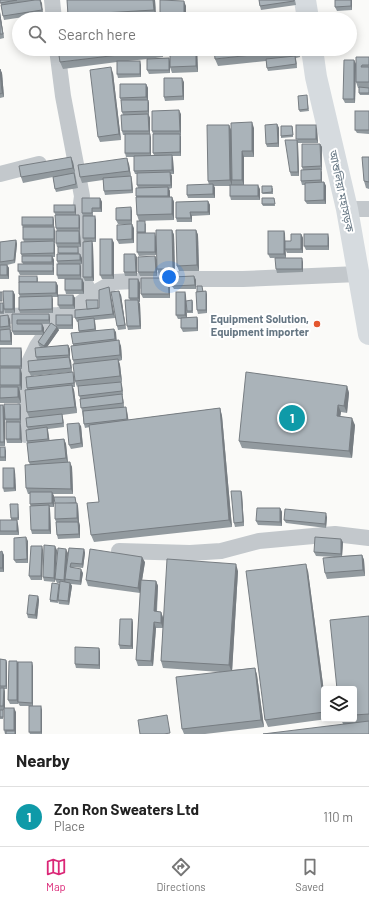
<!DOCTYPE html>
<html lang="en">
<head>
<meta charset="utf-8">
<style>
	:root { --surface:#fff; --page:#f2f2f2; --text:#222; --muted:#767676; --line:#e0e0e0; --accent:#db2777 }
	body { margin:0; font-family:Barlow,"Noto Sans Bengali",sans-serif; background:var(--page); color:var(--text) }
	.controls { position:absolute; right:12px; bottom:12px; display:grid; overflow:hidden; border-radius:4px; box-shadow:0 2px 10px #0003 }
	.controls button { width:36px; height:36px; display:grid; place-items:center; padding:0; border:0; border-bottom:1px solid var(--line); background:var(--surface); color:var(--text); font:20px sans-serif }
	.you { position:absolute; left:169px; top:277px; width:14px; height:14px; margin:-10px; border:3px solid #fff; border-radius:50%; background:#1a73e8; box-shadow:0 0 0 6px #1a73e833 }
	.badge { display:grid; place-items:center; width:26px; height:26px; border-radius:50%; background:var(--accent); color:#fff; font-size:13px; font-weight:700 }
	.pin { position:absolute; translate:-50% -50%; border:2px solid #fff; box-shadow:0 1px 4px #0006 }
	.list { margin:0; padding:0; list-style:none }
	h2 { display:flex; justify-content:space-between; align-items:center; height:52px; margin:0; padding:0 16px; font-size:17px }
	h2 small { font-size:13px; font-weight:400; color:var(--muted) }
	.list li { display:grid; grid-template-columns:26px 1fr auto; gap:12px; align-items:center; box-sizing:border-box; height:60px; padding:0 16px; border-top:1px solid var(--line) }
	.list b { display:block; font-size:15px; white-space:nowrap }
	.list p { margin:0; font-size:13px; white-space:nowrap; color:var(--muted) }
	.list em { font-size:13px; font-style:normal; color:var(--muted) }
	.icon { flex:none; width:22px; height:22px; fill:none; stroke:currentColor; stroke-width:2; stroke-linecap:round; stroke-linejoin:round }
	.map { position:relative; flex:none; width:369px; height:734px; overflow:hidden }
	.search { position:absolute; background:var(--surface); box-shadow:0 2px 10px #0003; left:12px; right:12px; top:12px; height:44px; display:flex; align-items:center; gap:10px; box-sizing:border-box; padding:0 14px; border-radius:22px; color:var(--muted); font-size:15px }
	.sheet { height:112px; background:var(--surface) }
	nav { display:flex; justify-content:space-around; align-items:center; box-sizing:border-box; height:56px; border-top:1px solid var(--line); background:var(--surface); font-size:11px; color:var(--muted) }
	nav a { display:grid; justify-items:center; gap:2px }
	nav .on { color:var(--accent) }
	.map>svg:first-child { display:block }
	.lines { fill:none; stroke-linecap:round; stroke-linejoin:round }
	.minor { stroke:#c3c8cc; stroke-width:16 }
	.highway { stroke:#d6dbdf; stroke-width:22 }
	.wall { fill:#929a9f }
	.shaded-wall { fill:#777d82 }
	.building { fill:#aab3b9; stroke:#777d82 }
	.poi-dot { fill:#e4572e; stroke:#fff; stroke-width:1.5 }
	.labels { text-anchor:middle; dominant-baseline:central; stroke-width:4; stroke-linejoin:round; paint-order:stroke }
	.street-label { font-size:11px; fill:#657683; stroke:#fff }
	.poi-label { font-size:11px; font-weight:bold; fill:#657683; stroke:#fff; text-anchor:end }
</style>
</head>
<body>
<div class="map">
<svg width="369" height="734" viewBox="0 0 369 734">
	<rect width="100%" height="100%" fill="#fafaf8"/>
	<g class="lines">
		<g class="minor">
			<polyline points="52,0 54,19"/>
			<polyline points="57,49 63,96 82,196 80,211 82,223 83,279 91,295"/>
			<polyline points="0,174 39,164"/>
			<polyline points="347,209 369,209"/>
			<polyline points="0,316 59,315 72,310 91,295 114,282 175,279 243,279 358,274"/>
			<polyline points="25,435 26,369 37,346 51,326"/>
			<polyline points="119,551 190,553 221,551 259,541 335,534 369,538"/>
		</g>
		<g class="highway">
			<polyline points="305,0 308,19"/>
			<polyline points="312,49 316,77 347,209 369,334"/>
		</g>
	</g>
	<g class="wall">
		<polygon points="0,0 41,0 43,14 4,20 3,16"/>
		<polygon points="67,0 155,0 156,17 121,19 69,19 68,15"/>
		<polygon points="259,0 295,0 296,5 261,10 260,6"/>
		<polygon points="352,0 352,10 337,11 335,7"/>
		<polygon points="179,1 186,6 186,18 162,19 160,13"/>
		<polygon points="0,12 4,38 0,39"/>
		<polygon points="162,49 163,57 148,59 169,58 170,73 149,74 147,70 147,59 128,61 141,65 141,77 118,78 117,74 117,62 63,69 60,62"/>
		<polygon points="197,49 198,72 172,73 170,67"/>
		<polygon points="299,49 300,57 296,58 297,68 268,71 267,68 266,61 218,66 215,59"/>
		<polygon points="356,57 369,57 369,95 360,95 359,93 359,88 358,88 356,82"/>
		<polygon points="354,60 356,64 355,103 345,103 343,99"/>
		<polygon points="0,69 2,73 4,97 0,98"/>
		<polygon points="113,73 121,140 100,142 98,137"/>
		<polygon points="184,82 184,100 165,101 164,97"/>
		<polygon points="146,84 148,88 148,100 149,103 149,115 150,118 150,135 151,138 151,155 154,155 153,153 153,134 152,131 181,114 181,135 180,135 181,137 181,156 172,156 173,159 174,174 171,174 172,176 172,188 169,189 170,191 170,197 172,197 174,202 174,220 139,221 137,215 136,196 138,188 137,185 137,174 135,174 134,171 134,157 126,157 125,153 125,135 123,135 122,131 123,115 122,112 121,101 120,98"/>
		<polygon points="307,97 309,111 300,112 299,110"/>
		<polygon points="369,111 369,134 357,133 355,130"/>
		<polygon points="277,124 279,128 279,147 267,147 266,144"/>
		<polygon points="229,125 231,130 254,128 254,157 244,157 244,185 260,189 260,200 231,200 230,196 230,186 214,186 215,188 215,198 188,198 187,195 209,185 208,181"/>
		<polygon points="292,126 293,128 293,137 281,138 281,136"/>
		<polygon points="317,129 318,143 298,143 299,176 291,176 290,172 296,140"/>
		<polygon points="320,144 322,147 322,170 321,170 322,173 322,182 324,182 326,186 326,204 307,204 305,201 305,185 302,185 301,181 303,170 302,167"/>
		<polygon points="369,157 369,189 366,188 364,181"/>
		<polygon points="73,162 75,173 78,188 56,192 55,189 53,177 23,183 21,177"/>
		<polygon points="129,164 131,177 132,180 133,193 105,195 104,191 103,180 82,183 80,177"/>
		<polygon points="273,188 273,194 263,194 262,193"/>
		<polygon points="100,198 102,202 102,212 93,212 93,216 96,220 96,242 92,242 93,245 94,281 85,281 83,277 84,242 83,238 83,216 82,213"/>
		<polygon points="274,198 275,206 263,206 262,204"/>
		<polygon points="208,201 210,205 210,215 192,216 192,222 177,222 176,218"/>
		<polygon points="76,209 76,215 79,215 80,219 80,234 81,247 78,247 79,254 82,258 82,264 80,264 81,267 81,279 82,279 84,283 84,294 66,294 65,290 65,279 58,279 57,275 58,264 57,261 59,254 58,247 57,247 56,243 57,231 56,228 56,216 54,212"/>
		<polygon points="132,211 132,224 118,224 116,220"/>
		<polygon points="53,217 54,221 54,229 55,231 55,243 54,243 55,245 55,257 53,257 54,260 54,266 53,266 54,268 54,275 20,275 18,271 23,264 22,262 22,256 21,254 24,242 23,239 23,228 22,225"/>
		<polygon points="146,223 146,233 156,237 156,255 139,256 137,252 137,232"/>
		<polygon points="134,228 134,243 119,244 117,240"/>
		<polygon points="172,230 174,235 175,275 159,275 157,269"/>
		<polygon points="196,230 198,235 199,271 179,271 177,266"/>
		<polygon points="284,231 285,234 285,249 291,241 301,234 303,238 303,253 287,253 285,249 286,258 270,258 268,254"/>
		<polygon points="329,238 329,250 306,250 304,246"/>
		<polygon points="112,239 114,243 114,279 102,279 100,275"/>
		<polygon points="16,240 17,244 15,263 7,265 9,268 9,279 0,279 0,242"/>
		<polygon points="155,256 157,260 157,276 140,276 138,272"/>
		<polygon points="137,257 137,276 125,276 124,272"/>
		<polygon points="303,262 303,272 277,273 276,269"/>
		<polygon points="194,276 196,280 196,289 174,289 172,286"/>
		<polygon points="38,277 38,282 56,282 58,286 58,297 52,297 53,300 53,313 20,313 19,310 20,297 19,294"/>
		<polygon points="168,278 170,281 170,298 143,298 141,294"/>
		<polygon points="138,279 140,283 140,302 139,302 140,304 141,329 128,330 127,326 130,300 129,298"/>
		<polygon points="109,287 110,291 115,318 95,320 96,330 116,332 116,341 121,346 122,360 119,361 120,365 122,382 121,382 122,385 123,395 122,395 123,398 124,407 127,411 128,420 220,408 222,416 232,527 94,542 91,535 99,502 90,427 85,428 84,424 78,386 77,387 75,381 74,364 73,360 73,344 79,332 78,322 77,322 75,318 87,309 98,302 98,308 99,308"/>
		<polygon points="203,288 203,291 206,291 207,295 207,313 198,314 197,310 197,292"/>
		<polygon points="13,291 15,295 15,313 5,313 4,309 4,314 0,314 0,303 4,305"/>
		<polygon points="185,292 186,296 187,318 197,317 198,321 198,331 183,332 181,328 181,319 178,319 176,315"/>
		<polygon points="73,295 75,298 75,309 60,309 58,305"/>
		<polygon points="121,295 126,329 118,330 117,326"/>
		<polygon points="192,300 193,302 193,313 187,313 187,311"/>
		<polygon points="12,314 49,314 50,318 50,324 18,324 42,324 44,328 44,334 57,326 56,325 72,315 73,319 73,329 58,329 59,330 47,347 68,345 70,349 70,358 71,361 72,372 31,376 29,372 37,360 36,357 41,347 39,346 38,342 43,335 14,335 12,331"/>
		<polygon points="0,316 10,319 10,330 12,333 12,345 0,345"/>
		<polygon points="0,348 22,352 22,369 21,369 22,374 22,390 20,390 20,392 21,403 0,403"/>
		<polygon points="74,376 75,387 73,387 74,390 77,413 62,415 63,418 64,427 48,429 49,440 64,439 66,444 68,462 72,467 73,494 53,494 54,496 54,507 49,507 50,509 51,534 32,534 31,530 31,506 30,504 30,494 28,494 26,488 30,465 29,462 27,441 28,429 27,427 29,417 27,412 27,388"/>
		<polygon points="347,386 349,393 347,413 341,412 340,417 355,425 352,458 242,448 239,441"/>
		<polygon points="20,404 21,408 21,423 20,423 21,426 22,443 7,443 6,439 6,422 5,419 5,446 0,446 0,405 5,409"/>
		<polygon points="81,426 83,447 71,449 69,445"/>
		<polygon points="0,447 6,451 6,461 0,461"/>
		<polygon points="14,468 15,472 16,491 4,492 3,488"/>
		<polygon points="241,491 242,494 244,526 235,527 234,523"/>
		<polygon points="75,497 76,503 78,506 79,522 80,526 80,538 58,539 57,535 56,522 55,519"/>
		<polygon points="18,506 19,520 12,520 18,524 19,535 0,535 0,520 11,520 11,518"/>
		<polygon points="280,508 282,512 282,526 258,525 256,521"/>
		<polygon points="327,517 326,528 286,523 284,520"/>
		<polygon points="28,541 28,563 16,563 14,560"/>
		<polygon points="343,542 342,556 362,555 364,560 365,576 327,579 325,573 334,557 316,556 314,552"/>
		<polygon points="69,548 84,549 85,553 83,568 72,567 72,568 83,573 81,585 71,584 72,586 69,605 59,604 58,601 58,603 50,602 50,600 60,585 60,583 57,583 55,579 68,553 66,575"/>
		<polygon points="43,550 42,580 31,580 29,576"/>
		<polygon points="57,550 55,582 44,581 43,577"/>
		<polygon points="0,552 4,555 4,572 0,572"/>
		<polygon points="145,562 142,580 156,581 158,586 157,612 161,612 163,617 238,571 232,670 255,668 257,675 264,727 205,734 184,734 182,729 220,672 163,668 161,661 163,628 156,628 153,666 138,666 136,660 141,589 140,593 88,586 86,580"/>
		<polygon points="308,571 324,692 324,719 327,719 268,727 265,720"/>
		<polygon points="38,596 39,600 37,619 28,618 27,614"/>
		<polygon points="369,616 369,734 343,724 341,719 354,719 354,689"/>
		<polygon points="132,619 133,623 133,649 120,649 119,645"/>
		<polygon points="99,648 100,652 100,669 76,668 75,664"/>
		<polygon points="0,659 6,660 7,663 7,689 4,689 5,692 5,708 16,712 16,734 5,734 4,730 4,710 3,710 3,719 0,719"/>
		<polygon points="18,665 33,666 33,706 42,710 42,734 30,734 29,732 29,706 20,706 18,703 18,704 10,704 8,700"/>
	</g>
	<g class="shaded-wall">
		<polygon points="40,0 42,3 43,14 42,10"/>
		<polygon points="153,0 155,0 156,17 154,10"/>
		<polygon points="351,0 352,0 352,10 351,6"/>
		<polygon points="184,1 186,6 186,18 184,13"/>
		<polygon points="0,12 4,38 3,34 0,17"/>
		<polygon points="160,49 162,49 163,57"/>
		<polygon points="196,49 197,49 198,72 196,66"/>
		<polygon points="297,49 299,49 300,57 297,50"/>
		<polygon points="295,56 296,60 297,68 296,64"/>
		<polygon points="169,58 170,62 170,73 169,70"/>
		<polygon points="354,60 356,64 355,103 354,99"/>
		<polygon points="140,61 141,65 141,77 140,74"/>
		<polygon points="111,67 113,73 121,140 119,134"/>
		<polygon points="0,69 2,73 4,97 2,93"/>
		<polygon points="182,78 184,82 184,100 183,96"/>
		<polygon points="146,84 148,88 148,100 149,103 149,115 148,111 148,101 146,97"/>
		<polygon points="179,110 181,114 181,135 180,131"/>
		<polygon points="148,114 150,118 150,135 149,131"/>
		<polygon points="252,122 254,128 254,157 252,151"/>
		<polygon points="277,124 279,128 279,147 278,143"/>
		<polygon points="229,125 231,130 232,186 230,180"/>
		<polygon points="316,125 317,129 318,143 316,139"/>
		<polygon points="150,134 151,138 151,157 150,153"/>
		<polygon points="180,134 181,137 181,156 180,152"/>
		<polygon points="297,140 298,144 299,176 298,172"/>
		<polygon points="320,144 322,147 322,170 321,166"/>
		<polygon points="242,151 244,157 244,186 242,180"/>
		<polygon points="172,155 173,159 174,174 172,170"/>
		<polygon points="71,157 73,162 75,173 73,168"/>
		<polygon points="127,158 129,164 131,177 129,171"/>
		<polygon points="321,169 322,173 322,184 321,180"/>
		<polygon points="170,172 172,176 172,188 171,185"/>
		<polygon points="131,176 132,180 133,193 132,190"/>
		<polygon points="324,182 326,186 326,204 324,200"/>
		<polygon points="213,184 215,188 215,198 213,194"/>
		<polygon points="258,185 260,189 260,200 258,196"/>
		<polygon points="168,187 170,191 170,199 168,196"/>
		<polygon points="172,197 174,202 174,220 172,214"/>
		<polygon points="100,198 102,202 102,212 100,208"/>
		<polygon points="208,201 210,205 210,215 208,212"/>
		<polygon points="75,205 76,209 76,216 75,212"/>
		<polygon points="131,207 132,211 132,224 131,220"/>
		<polygon points="190,212 192,216 192,222 191,218"/>
		<polygon points="79,215 80,219 80,232 79,228"/>
		<polygon points="95,216 96,220 96,242 95,238"/>
		<polygon points="53,217 54,221 54,229 53,225"/>
		<polygon points="132,224 134,228 134,243 132,239"/>
		<polygon points="54,227 55,231 55,243 54,239"/>
		<polygon points="172,230 174,235 175,275 173,269"/>
		<polygon points="196,230 198,235 199,271 197,265"/>
		<polygon points="79,231 80,234 81,247 79,243"/>
		<polygon points="284,231 285,234 286,258 284,254"/>
		<polygon points="155,233 156,237 156,255 155,252"/>
		<polygon points="301,234 303,238 303,253 301,249"/>
		<polygon points="328,234 329,238 329,250 328,246"/>
		<polygon points="112,239 114,243 114,279 112,275"/>
		<polygon points="16,240 17,244 15,263 14,260"/>
		<polygon points="54,241 55,245 55,257 54,253"/>
		<polygon points="92,241 93,245 94,281 92,277"/>
		<polygon points="80,254 82,258 82,264 80,260"/>
		<polygon points="135,254 137,257 137,276 136,272"/>
		<polygon points="52,256 54,260 54,266 52,262"/>
		<polygon points="155,256 157,260 157,276 156,272"/>
		<polygon points="302,258 303,262 303,272 302,269"/>
		<polygon points="53,264 54,268 54,275 53,271"/>
		<polygon points="80,264 81,267 81,279 80,275"/>
		<polygon points="7,265 9,268 9,279 7,275"/>
		<polygon points="194,276 196,280 196,289 195,285"/>
		<polygon points="168,278 170,281 170,298 169,294"/>
		<polygon points="82,279 84,283 84,294 82,290"/>
		<polygon points="138,279 140,283 140,302 138,298"/>
		<polygon points="56,282 58,286 58,297 56,293"/>
		<polygon points="109,287 110,291 115,318 113,314"/>
		<polygon points="13,291 15,295 15,313 13,309"/>
		<polygon points="119,291 121,295 126,329 125,325"/>
		<polygon points="206,291 207,295 207,313 206,310"/>
		<polygon points="185,292 186,296 187,319 185,315"/>
		<polygon points="73,295 75,298 75,309 73,305"/>
		<polygon points="52,296 53,300 53,313 52,309"/>
		<polygon points="138,300 140,304 141,329 140,326"/>
		<polygon points="49,314 50,318 50,324 49,320"/>
		<polygon points="8,315 10,319 11,330 9,326"/>
		<polygon points="72,315 73,319 73,329 72,325"/>
		<polygon points="197,317 198,321 198,331 197,328"/>
		<polygon points="94,318 95,322 96,333 95,329"/>
		<polygon points="42,324 44,328 44,335 42,331"/>
		<polygon points="57,327 59,330 45,350 44,346"/>
		<polygon points="10,329 12,333 12,345 11,341"/>
		<polygon points="114,329 116,332 117,343 115,339"/>
		<polygon points="119,340 121,346 122,360 120,355"/>
		<polygon points="68,345 70,349 70,358 69,355"/>
		<polygon points="21,348 22,352 22,369 21,366"/>
		<polygon points="69,357 71,361 72,372 71,368"/>
		<polygon points="118,359 120,365 122,382 120,376"/>
		<polygon points="20,368 22,374 22,390 20,385"/>
		<polygon points="73,372 74,376 75,387 74,383"/>
		<polygon points="121,382 122,385 123,395 122,391"/>
		<polygon points="72,385 74,390 77,413 75,407"/>
		<polygon points="347,386 349,393 347,413 344,406"/>
		<polygon points="18,387 20,392 21,403 18,397"/>
		<polygon points="122,394 123,398 124,407 123,403"/>
		<polygon points="20,404 21,408 21,423 20,419"/>
		<polygon points="3,405 5,409 5,446 4,442"/>
		<polygon points="338,405 341,412 339,424 337,416"/>
		<polygon points="126,407 127,411 129,423 127,419"/>
		<polygon points="220,408 222,416 232,527 229,520"/>
		<polygon points="62,414 63,418 64,427 63,423"/>
		<polygon points="352,418 355,425 352,458 349,451"/>
		<polygon points="20,422 21,426 22,443 20,439"/>
		<polygon points="79,423 81,426 83,447 81,443"/>
		<polygon points="47,427 48,431 50,443 48,439"/>
		<polygon points="64,439 66,444 68,464 66,458"/>
		<polygon points="5,447 6,451 6,461 5,457"/>
		<polygon points="70,462 72,467 73,494 71,489"/>
		<polygon points="14,468 15,472 16,491 14,488"/>
		<polygon points="241,491 242,494 244,526 243,522"/>
		<polygon points="52,492 54,496 54,507 52,503"/>
		<polygon points="77,503 78,506 79,522 80,526 80,538 79,534 78,522 77,518"/>
		<polygon points="18,504 18,506 19,520 18,518"/>
		<polygon points="49,505 50,509 51,534 49,530"/>
		<polygon points="280,508 282,512 282,526 280,522"/>
		<polygon points="326,513 327,517 326,528 325,524"/>
		<polygon points="17,520 18,524 19,535 17,531"/>
		<polygon points="26,537 28,541 28,563 27,559"/>
		<polygon points="341,539 343,542 342,557 341,554"/>
		<polygon points="42,546 43,550 42,580 41,576"/>
		<polygon points="55,546 57,550 55,582 54,578"/>
		<polygon points="66,549 68,553 65,584 64,580"/>
		<polygon points="84,549 85,553 83,568 82,564"/>
		<polygon points="2,551 4,555 4,572 2,568"/>
		<polygon points="362,555 364,560 365,576 363,570"/>
		<polygon points="142,557 145,562 140,593 138,588"/>
		<polygon points="236,564 238,571 232,673 229,665"/>
		<polygon points="306,564 308,571 324,692 324,705"/>
		<polygon points="81,569 83,573 81,585 80,581"/>
		<polygon points="156,581 158,586 156,617 154,611"/>
		<polygon points="70,583 72,586 69,605 68,601"/>
		<polygon points="38,596 39,600 37,619 35,615"/>
		<polygon points="161,612 163,618 163,628 161,623"/>
		<polygon points="132,619 133,623 133,649 131,646"/>
		<polygon points="154,622 156,628 153,666 151,661"/>
		<polygon points="99,648 100,652 100,669 99,665"/>
		<polygon points="6,660 7,663 7,689 6,686"/>
		<polygon points="17,661 19,665 18,704 17,700"/>
		<polygon points="32,662 33,666 33,707 32,703"/>
		<polygon points="255,668 257,675 264,727 261,720"/>
		<polygon points="4,688 5,692 5,710 3,706"/>
		<polygon points="41,706 42,710 42,734 41,732"/>
		<polygon points="14,708 16,712 16,734 15,734 14,730"/>
	</g>
	<g class="building">
		<polygon points="0,0 17,0 0,3"/>
		<polygon points="35,0 40,0 42,10 3,16 1,5"/>
		<polygon points="67,0 153,0 154,10 68,15"/>
		<polygon points="160,0 184,1 184,13 160,13"/>
		<polygon points="259,0 294,0 294,1 260,6"/>
		<polygon points="335,0 351,0 351,6 335,7"/>
		<polygon points="0,17 3,34 0,34"/>
		<polygon points="58,49 160,49 160,50 60,62"/>
		<polygon points="170,49 196,49 196,66 170,67"/>
		<polygon points="214,49 297,49 297,50 215,59"/>
		<polygon points="295,56 296,64 267,68 266,59"/>
		<polygon points="356,57 369,57 369,65 362,65 361,67 369,67 369,82 356,82"/>
		<polygon points="169,58 169,70 147,70 147,59"/>
		<polygon points="344,60 354,60 354,99 343,99"/>
		<rect x="117" y="61" width="23" height="13"/>
		<polygon points="111,67 119,134 98,137 90,70"/>
		<polygon points="0,69 2,93 0,94"/>
		<polygon points="164,78 182,78 183,96 164,97"/>
		<polygon points="120,84 146,84 146,97 120,98"/>
		<polygon points="359,87 369,88 369,93 359,93"/>
		<polygon points="307,95 308,109 299,110 298,96"/>
		<polygon points="121,100 148,100 148,111 122,112"/>
		<polygon points="179,110 180,131 152,131 152,111"/>
		<rect x="355" y="111" width="14" height="19"/>
		<polygon points="148,114 149,131 122,131 121,115"/>
		<polygon points="252,122 252,151 242,151 242,180 232,180 231,123"/>
		<polygon points="277,124 278,143 266,144 265,125"/>
		<polygon points="207,125 229,125 230,180 208,181"/>
		<rect x="296" y="125" width="20" height="14"/>
		<polygon points="281,126 292,126 293,135 281,136"/>
		<rect x="125" y="134" width="25" height="19"/>
		<polygon points="153,134 180,134 180,152 153,153"/>
		<polygon points="285,140 297,140 298,172 290,172"/>
		<polygon points="302,144 320,144 321,166 302,167"/>
		<polygon points="172,155 172,170 134,171 134,156"/>
		<polygon points="71,157 73,168 21,177 19,166"/>
		<polygon points="362,157 369,157 369,182 364,181"/>
		<polygon points="127,158 129,171 80,177 78,165"/>
		<polygon points="321,169 321,180 301,181 301,170"/>
		<polygon points="170,172 171,185 137,185 137,173"/>
		<polygon points="74,173 76,184 55,189 53,177"/>
		<polygon points="131,176 132,190 104,191 103,178"/>
		<polygon points="324,182 324,200 305,201 305,183"/>
		<polygon points="213,184 213,194 187,195 187,185"/>
		<rect x="230" y="185" width="28" height="11"/>
		<polygon points="262,186 272,186 272,192 262,193"/>
		<polygon points="168,187 168,196 136,196 136,188"/>
		<polygon points="136,197 172,197 172,214 137,215"/>
		<polygon points="82,198 100,198 100,208 92,208 92,213 82,213"/>
		<polygon points="262,198 274,198 275,204 262,204"/>
		<polygon points="208,201 208,212 190,212 191,218 176,218 176,202"/>
		<rect x="54" y="205" width="21" height="7"/>
		<polygon points="131,207 131,220 116,220 116,208"/>
		<polygon points="55,215 79,215 79,228 56,228"/>
		<rect x="83" y="216" width="12" height="22"/>
		<rect x="22" y="217" width="31" height="8"/>
		<rect x="137" y="221" width="8" height="11"/>
		<polygon points="132,224 132,239 117,240 117,225"/>
		<rect x="23" y="227" width="31" height="12"/>
		<polygon points="156,230 172,230 173,269 157,269"/>
		<polygon points="176,230 196,230 197,265 177,266"/>
		<rect x="56" y="231" width="23" height="12"/>
		<rect x="268" y="231" width="16" height="23"/>
		<rect x="137" y="233" width="18" height="19"/>
		<polygon points="291,234 301,234 301,249 285,249 285,241 291,241"/>
		<rect x="304" y="234" width="24" height="12"/>
		<rect x="100" y="239" width="12" height="36"/>
		<polygon points="16,240 14,260 0,262 0,242"/>
		<polygon points="54,241 54,253 21,254 21,242"/>
		<polygon points="92,241 92,277 83,277 83,242"/>
		<rect x="58" y="247" width="20" height="6"/>
		<polygon points="57,254 80,254 80,260 57,261"/>
		<polygon points="124,254 135,254 136,272 124,272"/>
		<rect x="22" y="256" width="30" height="6"/>
		<polygon points="155,256 156,272 138,272 138,257"/>
		<polygon points="275,258 302,258 302,269 276,269"/>
		<rect x="18" y="264" width="35" height="7"/>
		<rect x="57" y="264" width="23" height="11"/>
		<rect x="0" y="265" width="7" height="10"/>
		<rect x="19" y="276" width="18" height="6"/>
		<polygon points="194,276 195,285 172,286 172,277"/>
		<polygon points="141,278 168,278 169,294 141,294"/>
		<rect x="65" y="279" width="17" height="11"/>
		<rect x="129" y="279" width="9" height="19"/>
		<polygon points="19,282 56,282 56,293 19,294"/>
		<polygon points="197,286 202,286 203,292 197,292"/>
		<polygon points="109,287 113,314 75,318 75,310 99,308 99,290"/>
		<polygon points="3,291 13,291 13,309 4,309"/>
		<polygon points="119,291 125,325 117,326 111,292"/>
		<polygon points="206,291 206,310 197,310 196,292"/>
		<rect x="0" y="292" width="2" height="9"/>
		<rect x="176" y="292" width="9" height="23"/>
		<rect x="58" y="295" width="15" height="10"/>
		<polygon points="52,296 52,309 19,310 19,297"/>
		<polygon points="86,300 98,300 98,308 87,309"/>
		<polygon points="125,300 138,300 140,326 127,326"/>
		<polygon points="192,300 192,311 187,311 186,301"/>
		<rect x="0" y="303" width="3" height="9"/>
		<polygon points="12,314 49,314 49,320 17,320 17,324 42,324 42,331 12,331"/>
		<polygon points="8,315 9,326 0,327 0,316"/>
		<rect x="56" y="315" width="16" height="10"/>
		<polygon points="197,317 197,328 181,328 181,318"/>
		<polygon points="94,318 95,329 79,331 78,320"/>
		<polygon points="51,323 57,327 44,346 38,342"/>
		<polygon points="10,329 11,341 0,341 0,330"/>
		<polygon points="114,329 115,339 73,344 71,333"/>
		<polygon points="119,340 120,355 73,360 71,346"/>
		<polygon points="68,345 69,355 36,357 35,348"/>
		<rect x="0" y="348" width="21" height="18"/>
		<polygon points="69,357 71,368 29,372 28,361"/>
		<polygon points="118,359 120,376 75,381 73,364"/>
		<rect x="0" y="368" width="20" height="17"/>
		<polygon points="73,372 74,383 27,388 26,377"/>
		<polygon points="246,372 347,386 344,406 338,405 337,416 352,418 349,451 239,441"/>
		<polygon points="121,382 122,391 79,396 78,386"/>
		<polygon points="72,385 75,407 27,412 25,390"/>
		<polygon points="0,387 18,387 18,397 0,398"/>
		<polygon points="122,394 123,403 81,408 80,399"/>
		<polygon points="4,404 20,404 20,419 5,419"/>
		<polygon points="0,405 3,405 4,442 0,442"/>
		<polygon points="126,407 127,419 84,424 83,411"/>
		<polygon points="220,408 229,520 91,535 87,503 99,502 89,425"/>
		<polygon points="62,414 63,423 27,427 26,418"/>
		<rect x="6" y="422" width="14" height="17"/>
		<polygon points="79,423 81,443 69,445 67,424"/>
		<polygon points="47,427 48,439 27,441 26,430"/>
		<polygon points="64,439 66,458 29,462 27,443"/>
		<rect x="0" y="447" width="5" height="10"/>
		<polygon points="70,462 71,489 26,488 25,465"/>
		<rect x="3" y="468" width="11" height="20"/>
		<polygon points="231,491 241,491 243,522 234,523"/>
		<polygon points="30,492 52,492 52,503 30,504"/>
		<polygon points="54,497 75,497 76,503 55,504"/>
		<polygon points="55,503 77,503 77,518 55,519"/>
		<polygon points="10,504 18,504 18,518 11,518"/>
		<polygon points="49,505 49,530 31,530 30,506"/>
		<polygon points="257,508 280,508 280,522 256,521"/>
		<polygon points="285,509 326,513 325,524 284,520"/>
		<rect x="0" y="520" width="17" height="11"/>
		<polygon points="56,522 78,522 79,534 57,535"/>
		<polygon points="26,537 27,559 14,560 14,538"/>
		<polygon points="315,537 341,539 341,554 314,552"/>
		<polygon points="44,545 55,546 54,578 43,577"/>
		<polygon points="31,546 42,546 41,576 29,576"/>
		<polygon points="58,548 66,549 64,580 55,579"/>
		<polygon points="69,548 84,549 82,564 71,563 70,567 81,569 80,581 65,579"/>
		<polygon points="90,549 142,557 138,588 86,580"/>
		<polygon points="2,551 2,568 0,568 0,552"/>
		<polygon points="362,555 363,570 325,573 323,558"/>
		<polygon points="167,559 236,564 229,665 161,661"/>
		<polygon points="306,564 324,705 324,712 265,720 246,571"/>
		<polygon points="141,580 156,581 154,611 161,612 161,623 154,622 151,661 136,660"/>
		<polygon points="60,581 70,583 68,601 58,600"/>
		<polygon points="52,583 59,584 57,601 50,600"/>
		<polygon points="29,595 38,596 35,615 27,614"/>
		<polygon points="369,616 369,714 354,715 354,689 337,689 330,620"/>
		<polygon points="120,619 132,619 131,646 119,645"/>
		<polygon points="75,647 99,648 99,665 75,664"/>
		<polygon points="0,659 6,660 6,686 0,686"/>
		<polygon points="9,661 17,661 17,700 8,700"/>
		<polygon points="18,662 32,662 32,703 18,702"/>
		<polygon points="255,668 261,720 182,729 176,677"/>
		<polygon points="0,688 4,688 3,706 0,706"/>
		<rect x="29" y="706" width="12" height="26"/>
		<rect x="4" y="708" width="10" height="22"/>
		<rect x="0" y="710" width="3" height="7"/>
		<polygon points="167,715 170,733 164,734 140,734 138,720"/>
		<polygon points="369,721 369,734 263,734"/>
		<rect x="6" y="731" width="9" height="3"/>
	</g>
	<circle class="poi-dot" cx="317" cy="324" r="4"/>
	<g class="labels">
		<g class="street-label">
			<text transform="translate(342 191) rotate(78)">আশুলিয়া মহাসড়ক</text>
		</g>
		<g class="poi-label">
			<text x="309" y="318">Equipment Solution,<tspan x="309" dy="13">Equipment importer</tspan></text>
		</g>
	</g>
</svg>
<div class="controls">
<button><svg class="icon" aria-label="layers" viewBox="0 0 24 24"><path d="M12 4l9 5-9 5-9-5zM3 14l9 5 9-5"/></svg></button>
</div>
<div class="you"></div>
<div class="pin badge" style="left:292px;top:418px;background:#0f9aa8">1</div>
<div class="search"><svg class="icon" aria-label="search" viewBox="0 0 24 24"><circle cx="10" cy="10" r="6"/><path d="M15 15l6 6"/></svg>Search here</div>
</div>
<section class="sheet">
<h2>Nearby<small></small></h2>
<ul class="list">
<li><span class="badge" style="background:#0f9aa8">1</span><div><b>Zon Ron Sweaters Ltd</b><p>Place</p></div><em>110 m</em></li>
</ul>
</section>
<nav>
<a class="on"><svg class="icon" aria-label="map" viewBox="0 0 24 24"><path d="M3 6l6-2 6 2 6-2v14l-6 2-6-2-6 2zM9 4v14M15 6v14"/></svg>Map</a>
<a><svg class="icon" aria-label="directions" viewBox="0 0 24 24"><path d="M12 3l9 9-9 9-9-9zM9 14v-3h6M13 9l2 2-2 2"/></svg>Directions</a>
<a><svg class="icon" aria-label="saved" viewBox="0 0 24 24"><path d="M7 4h10v16l-5-4-5 4z"/></svg>Saved</a>
</nav>
</body>
</html>
